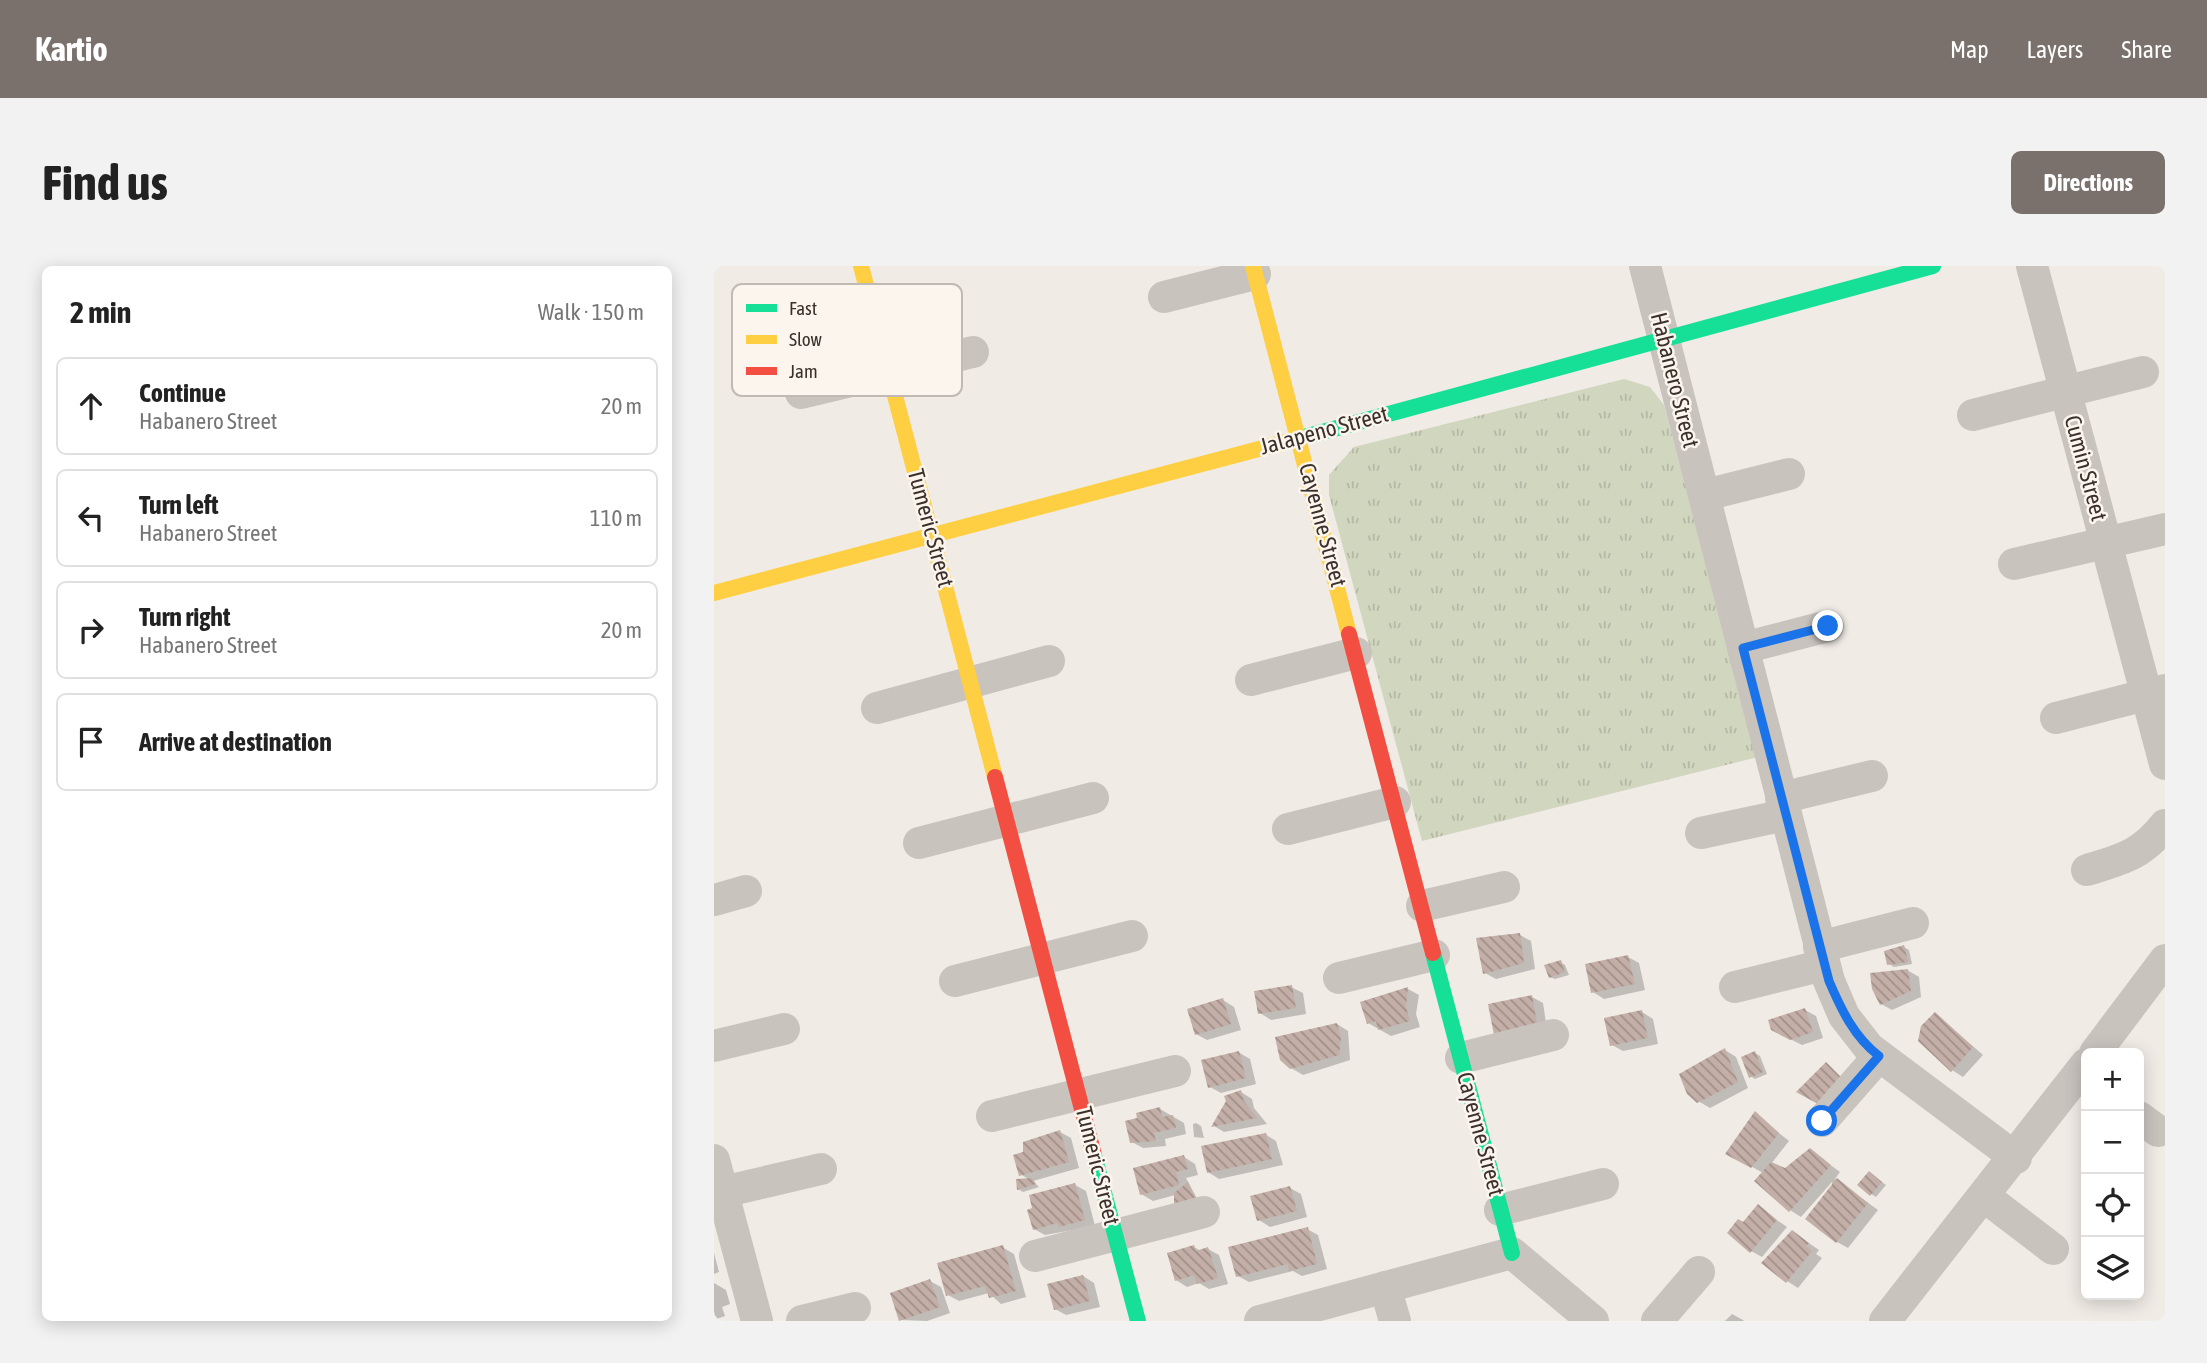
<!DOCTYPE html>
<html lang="en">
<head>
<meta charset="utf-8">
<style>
	:root { --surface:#fff; --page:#f2f2f2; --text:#222; --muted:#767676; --line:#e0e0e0; --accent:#7a716c }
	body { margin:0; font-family:"Asap Condensed",sans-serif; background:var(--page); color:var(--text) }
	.controls { position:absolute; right:21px; bottom:21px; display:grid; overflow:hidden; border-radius:10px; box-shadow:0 4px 18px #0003 }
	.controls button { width:63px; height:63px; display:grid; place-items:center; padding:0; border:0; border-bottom:2px solid var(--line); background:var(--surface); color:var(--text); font:35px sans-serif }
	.stop { position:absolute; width:21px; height:21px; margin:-16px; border:5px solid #1a73e8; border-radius:50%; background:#fff }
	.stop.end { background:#1a73e8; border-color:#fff; box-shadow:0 2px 7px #0008 }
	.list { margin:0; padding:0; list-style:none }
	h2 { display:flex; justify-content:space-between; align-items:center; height:91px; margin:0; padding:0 28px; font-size:30px }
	h2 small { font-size:23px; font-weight:400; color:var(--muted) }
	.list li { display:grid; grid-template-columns:46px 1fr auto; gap:21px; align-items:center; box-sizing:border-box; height:98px; margin:0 14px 14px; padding:0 14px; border:2px solid var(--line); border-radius:10px }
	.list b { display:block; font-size:26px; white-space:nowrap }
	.list p { margin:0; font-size:23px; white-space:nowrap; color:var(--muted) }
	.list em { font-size:23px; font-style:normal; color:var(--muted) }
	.icon { flex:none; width:38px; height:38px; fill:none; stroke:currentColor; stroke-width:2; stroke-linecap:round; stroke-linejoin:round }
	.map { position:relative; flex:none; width:1451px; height:1055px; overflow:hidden; border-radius:10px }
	header { display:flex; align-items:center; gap:42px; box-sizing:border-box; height:98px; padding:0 35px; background:var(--accent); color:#fff }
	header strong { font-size:33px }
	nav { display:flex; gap:38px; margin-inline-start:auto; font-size:24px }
	.intro { display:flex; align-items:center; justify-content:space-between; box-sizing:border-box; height:168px; padding:0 42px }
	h1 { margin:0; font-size:49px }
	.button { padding:18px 32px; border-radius:10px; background:var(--accent); color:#fff; font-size:24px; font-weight:700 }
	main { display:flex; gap:42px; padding:0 42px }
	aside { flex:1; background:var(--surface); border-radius:10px; box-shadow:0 4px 18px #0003 }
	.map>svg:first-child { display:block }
	.grass { fill:url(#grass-tufts) }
	.shadow { fill:#0003 }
	.building { fill:url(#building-back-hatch) }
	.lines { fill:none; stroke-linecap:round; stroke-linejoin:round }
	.street { stroke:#c9c3be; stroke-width:32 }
	.fast { stroke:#16e098; stroke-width:16 }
	.slow { stroke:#ffcf43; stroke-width:16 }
	.jam { stroke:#f24e42; stroke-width:16 }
	.route { stroke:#1a73e8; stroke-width:9 }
	.labels { text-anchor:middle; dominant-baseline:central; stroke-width:5; stroke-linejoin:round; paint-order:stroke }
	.street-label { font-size:23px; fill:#3b302b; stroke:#fbf5ee }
	.key { fill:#fbf5ee; stroke:#c1bab4; stroke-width:2 }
	.key-label { font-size:19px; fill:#3b302b }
</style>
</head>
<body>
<header>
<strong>Kartio</strong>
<nav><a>Map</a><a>Layers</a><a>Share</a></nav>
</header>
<div class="intro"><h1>Find us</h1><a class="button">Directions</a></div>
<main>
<aside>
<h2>2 min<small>Walk · 150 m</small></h2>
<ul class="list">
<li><svg class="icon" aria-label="ahead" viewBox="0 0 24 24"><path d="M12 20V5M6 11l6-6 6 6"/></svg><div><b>Continue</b><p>Habanero Street</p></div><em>20 m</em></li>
<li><svg class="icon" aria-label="left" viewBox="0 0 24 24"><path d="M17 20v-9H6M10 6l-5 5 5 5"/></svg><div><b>Turn left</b><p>Habanero Street</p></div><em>110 m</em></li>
<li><svg class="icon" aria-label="right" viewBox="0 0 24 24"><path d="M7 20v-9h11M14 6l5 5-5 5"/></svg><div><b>Turn right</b><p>Habanero Street</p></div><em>20 m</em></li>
<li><svg class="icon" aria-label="arrive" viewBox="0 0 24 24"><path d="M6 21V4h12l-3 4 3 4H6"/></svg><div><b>Arrive at destination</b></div></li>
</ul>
</aside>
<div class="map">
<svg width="1451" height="1055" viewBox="0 0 1451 1055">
	<defs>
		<pattern id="grass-tufts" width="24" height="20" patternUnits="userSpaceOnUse" patternTransform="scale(1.75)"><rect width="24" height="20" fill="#d1d6bf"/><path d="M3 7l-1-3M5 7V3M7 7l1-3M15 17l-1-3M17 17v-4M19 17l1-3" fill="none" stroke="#b4b8a4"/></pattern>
		<pattern id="building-back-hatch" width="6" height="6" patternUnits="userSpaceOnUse" patternTransform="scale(1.75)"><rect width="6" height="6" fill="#c3afa7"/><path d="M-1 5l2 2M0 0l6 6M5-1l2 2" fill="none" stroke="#a08f88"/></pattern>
	</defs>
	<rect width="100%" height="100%" fill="#f0ebe5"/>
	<polygon class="grass" points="910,113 936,121 950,139 1044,491 708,575 615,229 615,209 640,181"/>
	<g class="shadow">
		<polygon points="806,669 817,675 821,703 782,713 771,707"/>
		<polygon points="1190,681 1195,684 1198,698 1180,701 1175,698"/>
		<polygon points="914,691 925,697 931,724 890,733 879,726"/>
		<polygon points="846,696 851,699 855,709 841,713 836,711"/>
		<polygon points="1193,704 1205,711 1207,731 1178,744 1167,738"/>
		<polygon points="577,721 589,727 592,748 557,754 546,747"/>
		<polygon points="694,723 705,729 702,748 706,761 677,770 654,757 648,737"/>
		<polygon points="818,731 829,737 833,763 793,775"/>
		<polygon points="509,734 520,741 527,764 493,774 482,768"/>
		<polygon points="1091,744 1102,750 1109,772 1088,779 1070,770"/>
		<polygon points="928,746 939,753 944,778 909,785 898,779"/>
		<polygon points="1222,748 1269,789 1249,811 1238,804"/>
		<polygon points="623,758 634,765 636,794 589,809 577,802"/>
		<polygon points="1011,784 1022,791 1034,822 996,842 984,835"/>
		<polygon points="524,786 536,793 542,818 507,827 496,821"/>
		<polygon points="1041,787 1046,790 1053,808 1041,813 1036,810"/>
		<polygon points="527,826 538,833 540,842 553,858 510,866 500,860"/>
		<polygon points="446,843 470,857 472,868 451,873 452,880 429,882 418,876"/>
		<polygon points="1041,848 1075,875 1057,898 1071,904 1096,884 1126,906 1121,913 1164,944 1134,982 1123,976 1118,916 1087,951 1076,944 1049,907 1014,887"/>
		<polygon points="482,857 487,860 490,872 480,871 479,858"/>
		<polygon points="346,866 357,872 365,902 319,915 325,921 309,926 304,923 316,914 306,908"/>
		<polygon points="551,868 562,875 569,899 505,913 494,906"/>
		<polygon points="470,891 481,898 484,909 472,912 486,938 461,929 439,935 427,928"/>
		<polygon points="1160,910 1172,919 1162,931 1157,928"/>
		<polygon points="361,919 372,925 381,960 331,969 320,963"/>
		<polygon points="576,922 587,928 593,951 556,961 545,954"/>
		<polygon points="1044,941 1073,961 1048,991 1037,985"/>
		<polygon points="593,963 604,969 613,1003 588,1010 579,1005 535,1016 524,1010"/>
		<polygon points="1079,966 1105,984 1102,988 1108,992 1084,1022 1073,1015"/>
		<polygon points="288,981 300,988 312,1031 287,1038 275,1027 245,1035 234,1029"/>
		<polygon points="480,981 487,985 494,983 505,989 514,1018 495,1023 485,1017 473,1021 462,1014"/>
		<polygon points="0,987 5,1006 0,1008"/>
		<polygon points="369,1010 380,1017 386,1041 352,1049 341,1043"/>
		<polygon points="216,1015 227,1021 236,1047 213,1055 187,1054"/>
		<polygon points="0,1017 12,1024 16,1038 8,1041 11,1050 0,1054"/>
		<polygon points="1018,1048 1029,1054 1030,1055 1011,1055"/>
	</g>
	<g class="building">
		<polygon points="806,667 810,697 769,708 762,672"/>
		<polygon points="1190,679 1194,696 1173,699 1170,685"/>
		<polygon points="914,689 921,718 877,727 871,698"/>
		<polygon points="847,694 851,706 835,712 830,699"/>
		<polygon points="1194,703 1197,725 1166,739 1158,723 1156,707"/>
		<polygon points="578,719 582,742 544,748 540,725"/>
		<polygon points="694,721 692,741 696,755 664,764 662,755 653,758 646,736"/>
		<polygon points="818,729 823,757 780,769 774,738"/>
		<polygon points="509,732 517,758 481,769 473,743"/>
		<polygon points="1091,742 1099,766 1076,774 1057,764 1054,754"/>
		<polygon points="928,744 934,772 896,780 890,752"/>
		<polygon points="1221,746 1259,781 1237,806 1204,775 1207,760"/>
		<polygon points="623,757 627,772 625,789 576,803 566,794 561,771"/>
		<polygon points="1011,782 1024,816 983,837 973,828 965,808"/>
		<polygon points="525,785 532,812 494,822 487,794"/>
		<polygon points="1041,785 1049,806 1035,812 1027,791"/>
		<polygon points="1112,796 1129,813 1104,838 1082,826"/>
		<polygon points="527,824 530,835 543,852 497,861 512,835 510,830"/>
		<polygon points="446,841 448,851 459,849 462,862 440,867 442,875 416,877 411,855 423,852 422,847"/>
		<polygon points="1041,845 1065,867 1037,902 1011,888"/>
		<polygon points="346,864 355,896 305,910 299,889 309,886 309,876"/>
		<polygon points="552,867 558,893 493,907 487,880"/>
		<polygon points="1096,882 1117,899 1075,946 1040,915 1057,896 1071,902"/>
		<polygon points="470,889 474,903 462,906 465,919 426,929 419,902"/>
		<polygon points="1155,905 1168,916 1156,930 1143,919"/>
		<polygon points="318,912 322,918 303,924 302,913"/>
		<polygon points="1123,912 1154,937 1122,977 1091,953"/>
		<polygon points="474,916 482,935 460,944 460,927"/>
		<polygon points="361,917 371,954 345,961 343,957 319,964 313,944 318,942 315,929"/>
		<polygon points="576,920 583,945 543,955 536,930"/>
		<polygon points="1044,938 1063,954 1036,987 1013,967 1024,953 1029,956"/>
		<polygon points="594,961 603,998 575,1005 574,998 522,1011 514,981"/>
		<polygon points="1078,964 1095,977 1092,980 1098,985 1072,1017 1047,997"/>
		<polygon points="289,979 302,1025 275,1032 271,1020 232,1030 223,997"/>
		<polygon points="480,979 482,985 494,981 504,1012 483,1018 480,1009 461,1015 453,987"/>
		<polygon points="369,1009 376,1035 340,1044 333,1018"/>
		<polygon points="216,1013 226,1041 185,1055 176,1027"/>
	</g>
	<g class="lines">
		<g class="street">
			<polyline points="931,0 1115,715 1130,750 1155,782 1302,892"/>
			<polyline points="1318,0 1451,498"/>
			<polyline points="450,31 541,8"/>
			<polyline points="87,127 259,86"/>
			<polyline points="1259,149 1429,106"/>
			<polyline points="991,229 1075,208"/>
			<polyline points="1300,298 1451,263"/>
			<polyline points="1029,382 1114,360"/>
			<polyline points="537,414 642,387"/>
			<polyline points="163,442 335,395"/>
			<polyline points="1342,452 1451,424"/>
			<polyline points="1067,532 1158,510"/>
			<polyline points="574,563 681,536"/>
			<polyline points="987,567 1071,549"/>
			<polyline points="205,577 379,532"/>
			<path d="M1373,604C1409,593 1427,589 1451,559"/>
			<polyline points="0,634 32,625"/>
			<polyline points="708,640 790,621"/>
			<polyline points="1105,681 1199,657"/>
			<polyline points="625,712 720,689"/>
			<polyline points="241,715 418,670"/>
			<polyline points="1021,721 1110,699"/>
			<polyline points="0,780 70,763"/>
			<polyline points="1381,787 1451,694"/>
			<polyline points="747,792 839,769"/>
			<polyline points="278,850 461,805"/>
			<polyline points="1425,851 1444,865"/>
			<polyline points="1108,855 1165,790"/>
			<polyline points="0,894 43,1055"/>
			<polyline points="0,928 107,903"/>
			<polyline points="1271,931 1339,983"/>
			<polyline points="786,944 889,918"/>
			<polyline points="321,990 490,946"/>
			<polyline points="671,1021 681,1055"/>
			<polyline points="88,1055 141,1042"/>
			<polyline points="546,1055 798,987 879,1055"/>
			<polyline points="943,1055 985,1006"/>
			<polyline points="1171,1055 1372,798"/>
		</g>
		<g class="fast">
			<polyline points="579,174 1219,0"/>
			<polyline points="719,687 798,987"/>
			<polyline points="380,889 424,1055"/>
		</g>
		<g class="slow">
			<polyline points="147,0 281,511"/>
			<polyline points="539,0 635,368"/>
			<polyline points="0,327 579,174"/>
		</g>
		<g class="jam">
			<polyline points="635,368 719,687"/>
			<polyline points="281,511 380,889"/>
		</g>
	</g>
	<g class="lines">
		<path class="route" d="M1108,855L1165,790C1140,771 1127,743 1115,715L1029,382L1114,360"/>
	</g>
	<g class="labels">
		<g class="street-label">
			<text transform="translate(961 114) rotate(76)">Habanero Street</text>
			<text transform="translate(610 164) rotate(-15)">Jalapeno Street</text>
			<text transform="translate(1372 202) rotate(75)">Cumin Street</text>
			<text transform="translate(609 259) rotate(75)">Cayenne Street</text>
			<text transform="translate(217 262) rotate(75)">Tumeric Street</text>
			<text transform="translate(767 868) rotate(75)">Cayenne Street</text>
			<text transform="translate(384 900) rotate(76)">Tumeric Street</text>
		</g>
	</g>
	<rect x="18" y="18" width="230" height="112" rx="10" class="key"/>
	<rect x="32" y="38" width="31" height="8" fill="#16e098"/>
	<rect x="32" y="69" width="31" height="9" fill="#ffcf43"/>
	<rect x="32" y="101" width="31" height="8" fill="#f24e42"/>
	<g class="key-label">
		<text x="75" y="49">Fast</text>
		<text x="75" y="80">Slow</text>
		<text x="75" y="112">Jam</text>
	</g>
</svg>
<div class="controls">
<button>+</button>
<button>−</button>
<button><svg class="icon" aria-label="locate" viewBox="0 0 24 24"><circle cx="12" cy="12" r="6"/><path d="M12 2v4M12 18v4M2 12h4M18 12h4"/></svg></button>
<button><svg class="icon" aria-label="layers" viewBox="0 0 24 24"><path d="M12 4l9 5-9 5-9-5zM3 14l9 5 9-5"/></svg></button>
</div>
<div class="stop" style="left:1108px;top:855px"></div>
<div class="stop end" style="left:1114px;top:360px"></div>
</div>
</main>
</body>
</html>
